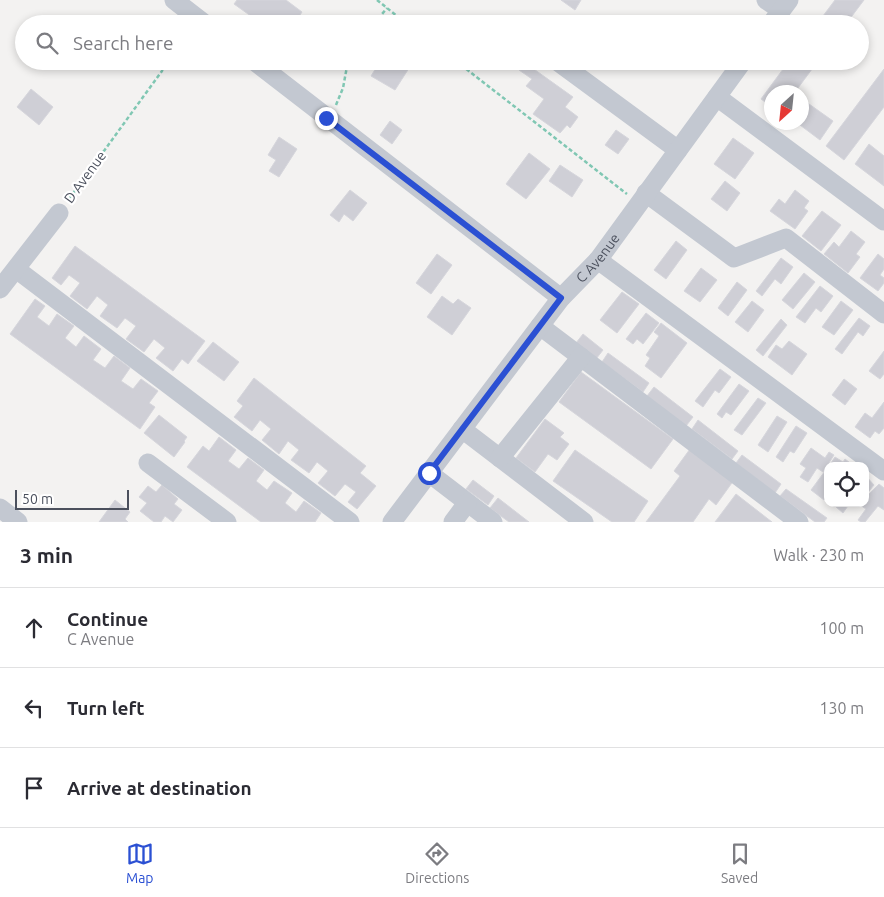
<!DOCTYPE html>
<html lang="en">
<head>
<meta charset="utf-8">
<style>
	:root { --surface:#fff; --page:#f2f2f3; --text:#2b2b33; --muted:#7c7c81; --line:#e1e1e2; --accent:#2b50d3 }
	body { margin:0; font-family:Ubuntu,sans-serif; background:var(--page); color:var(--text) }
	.controls { position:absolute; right:15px; bottom:15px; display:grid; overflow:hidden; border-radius:10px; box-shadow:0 2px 8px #0003 }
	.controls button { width:45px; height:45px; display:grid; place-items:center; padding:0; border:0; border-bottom:1px solid var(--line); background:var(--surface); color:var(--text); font:25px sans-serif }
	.compass { position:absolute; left:764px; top:85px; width:45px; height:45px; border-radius:50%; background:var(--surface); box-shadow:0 2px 8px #0003; rotate:207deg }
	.scale { position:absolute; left:15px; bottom:12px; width:114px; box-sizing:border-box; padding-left:5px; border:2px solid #4b505d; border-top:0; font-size:14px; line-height:18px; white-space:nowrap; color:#4b505d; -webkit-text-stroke:4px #fff; paint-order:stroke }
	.stop { position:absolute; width:15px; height:15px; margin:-11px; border:4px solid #2b50d3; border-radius:50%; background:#fff }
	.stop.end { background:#2b50d3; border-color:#fff; box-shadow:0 1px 5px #0008 }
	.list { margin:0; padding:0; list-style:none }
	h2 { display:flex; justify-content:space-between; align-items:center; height:65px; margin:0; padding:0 20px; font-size:21px }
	h2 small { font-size:16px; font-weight:400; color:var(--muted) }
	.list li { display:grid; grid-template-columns:32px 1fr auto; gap:15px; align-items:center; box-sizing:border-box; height:80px; padding:0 20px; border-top:1px solid var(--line) }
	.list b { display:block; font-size:19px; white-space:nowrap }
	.list p { margin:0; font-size:16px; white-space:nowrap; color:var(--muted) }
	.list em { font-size:16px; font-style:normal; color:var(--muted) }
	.icon { flex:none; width:28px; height:28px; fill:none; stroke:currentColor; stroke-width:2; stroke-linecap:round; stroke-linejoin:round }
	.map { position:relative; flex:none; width:884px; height:522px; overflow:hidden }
	.search { position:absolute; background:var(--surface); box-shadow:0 2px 8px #0003; left:15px; right:15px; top:15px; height:55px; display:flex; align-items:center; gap:12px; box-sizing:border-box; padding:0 18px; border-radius:28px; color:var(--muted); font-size:19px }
	.sheet { height:305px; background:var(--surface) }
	nav { display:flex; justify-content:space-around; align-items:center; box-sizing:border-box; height:70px; border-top:1px solid var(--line); background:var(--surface); font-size:14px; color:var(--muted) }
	nav a { display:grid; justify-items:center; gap:2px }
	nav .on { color:var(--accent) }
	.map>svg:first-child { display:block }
	.building { fill:#cfcfd6; stroke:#d6d6dc }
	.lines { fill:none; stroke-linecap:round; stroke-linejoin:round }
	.path { stroke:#80c7b3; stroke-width:2.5; stroke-dasharray:4 2.5; stroke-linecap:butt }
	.minor { stroke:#c3c8d1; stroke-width:19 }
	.route { stroke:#2b50d3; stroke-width:6 }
	.labels { text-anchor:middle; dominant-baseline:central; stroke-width:4.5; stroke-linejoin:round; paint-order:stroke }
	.street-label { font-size:14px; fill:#4b505d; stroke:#fff }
</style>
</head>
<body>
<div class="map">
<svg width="884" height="522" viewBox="0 0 884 522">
	<rect width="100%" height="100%" fill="#f3f2f1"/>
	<g class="building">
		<polygon points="237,0 286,0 302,12 294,24 262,24 234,4"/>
		<polygon points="561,0 581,0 575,10"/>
		<polygon points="835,0 864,0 846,24 817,24"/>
		<polygon points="364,61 405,61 411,65 395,90 371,76 376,68"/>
		<polygon points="789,61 818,61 795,92 772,92 772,107 761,99"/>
		<polygon points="524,62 573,97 565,107 578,117 570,128 567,125 560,133 533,114 544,99 526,86 532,79 519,70"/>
		<polygon points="884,69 884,107 844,160 826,146"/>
		<polygon points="31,89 53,107 39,125 17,107"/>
		<polygon points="802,99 833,121 820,140 796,122 802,122"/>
		<polygon points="390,121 402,130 392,144 380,135"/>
		<polygon points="616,130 629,139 618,154 605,145"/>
		<polygon points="279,137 297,149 279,177 269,171 276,160 268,155"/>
		<polygon points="733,138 754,153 735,179 714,164"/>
		<polygon points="869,144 884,156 884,186 855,164"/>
		<polygon points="529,153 550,169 526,199 506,184"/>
		<polygon points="560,165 583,180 572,197 549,181"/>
		<polygon points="725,181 740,193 727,211 711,199"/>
		<polygon points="350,190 367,203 353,221 344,214 339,222 330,215"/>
		<polygon points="795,190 809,201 804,208 808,211 795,229 770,211 779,199 785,204"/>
		<polygon points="822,211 841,225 821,251 802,236"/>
		<polygon points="851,231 865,242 856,254 860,257 848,273 824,254 834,242 839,247"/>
		<polygon points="676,241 687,250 666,279 654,270"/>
		<polygon points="75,246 205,341 188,364 182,359 173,371 156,358 165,348 154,339 144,352 126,339 136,326 125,318 117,328 100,316 108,305 97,296 87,309 70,296 80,283 69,275 61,285 52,278"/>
		<polygon points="437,254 452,265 431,294 416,283"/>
		<polygon points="878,254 884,259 884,269 880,275 884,278 884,283 878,291 860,278"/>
		<polygon points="781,258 793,267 781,284 775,279 762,296 756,291"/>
		<polygon points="701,268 717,280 700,302 684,291"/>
		<polygon points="804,273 815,282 793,309 782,300"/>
		<polygon points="737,282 747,290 728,316 718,308"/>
		<polygon points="820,286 833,296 821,312 816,308 805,323 796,317"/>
		<polygon points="622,292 639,304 617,333 600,320"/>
		<polygon points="442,296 453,304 458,299 471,308 452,335 427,317"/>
		<polygon points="35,299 45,306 37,317 49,326 57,314 74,326 65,338 76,347 84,336 101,349 93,360 105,368 114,356 130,368 121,381 133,389 141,379 158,391 149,403 155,407 140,429 10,334"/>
		<polygon points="752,301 764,310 748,332 735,322"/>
		<polygon points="841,301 853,310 834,335 822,327"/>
		<polygon points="646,313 659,323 643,344 637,339 633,344 626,339"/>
		<polygon points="859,318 870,326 863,336 858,332 842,354 835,349"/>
		<polygon points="781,319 787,325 763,356 756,350"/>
		<polygon points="661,323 687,343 661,378 645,366 650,358 646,355 659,336 654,332"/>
		<polygon points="583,334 603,350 596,359 576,343"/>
		<polygon points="789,341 807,354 792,375 768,357 776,345 782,349"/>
		<polygon points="213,342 239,362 224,381 197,361"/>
		<polygon points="884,351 884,374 880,379 869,371"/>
		<polygon points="608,353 649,383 643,392 602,362"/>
		<polygon points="720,369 731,377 719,393 715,390 703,407 695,401"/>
		<polygon points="581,372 673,439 651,469 559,402"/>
		<polygon points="254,378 366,466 360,473 376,486 357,509 348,502 356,492 345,484 335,496 318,483 328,471 317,462 309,473 291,460 299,450 288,441 279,454 262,440 271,429 260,420 252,431 234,417 243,406 237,401"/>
		<polygon points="844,379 857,389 845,405 832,395"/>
		<polygon points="739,384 749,391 731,415 726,412 722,418 717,414"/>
		<polygon points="654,387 693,417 686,426 647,396"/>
		<polygon points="758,398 766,403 742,435 734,430"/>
		<polygon points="884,402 884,428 879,434 875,431 870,438 855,427 865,413 872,418"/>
		<polygon points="159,415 187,437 184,441 185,442 174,457 144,433"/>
		<polygon points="777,416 787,422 768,452 758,445"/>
		<polygon points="545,419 564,433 560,437 569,444 557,460 548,454 535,472 516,458"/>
		<polygon points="698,420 738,451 732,459 692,429"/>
		<polygon points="796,426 807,433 794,453 790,451 783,462 776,457"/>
		<polygon points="219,437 236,450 228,461 239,469 248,458 264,470 256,481 267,490 274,481 292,493 285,503 296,512 304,501 321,513 315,522 261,522 187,467 203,446 209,451"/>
		<polygon points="811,448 825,458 829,452 834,455 823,472 817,468 808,482 800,477 806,468 800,464"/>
		<polygon points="690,449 734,480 716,505 709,499 693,522 646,522 680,476 674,471"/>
		<polygon points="575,450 648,501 634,522 612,522 553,481"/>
		<polygon points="742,455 781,484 775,493 736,463"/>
		<polygon points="835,457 843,462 845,459 854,466 829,466"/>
		<polygon points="828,467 828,495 824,500 811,490"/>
		<polygon points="865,475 874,485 865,496"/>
		<polygon points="473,480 494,496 488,505 466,489"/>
		<polygon points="879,484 884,488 884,510 878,506 865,522 861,522 858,520 866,509 860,505 865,503 865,498"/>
		<polygon points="162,485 178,499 174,504 182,510 173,522 165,516 161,522 154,522 140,511 147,503 139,497 148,486 156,492"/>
		<polygon points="786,489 827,518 824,522 815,522 780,496"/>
		<polygon points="736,494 772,522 715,522"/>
		<polygon points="498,498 529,522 509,522 490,508"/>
		<polygon points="115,500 130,512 125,519 128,522 99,522"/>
		<polygon points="839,503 850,503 843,513 836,507"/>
	</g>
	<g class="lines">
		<g class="path">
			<polyline points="377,0 407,24"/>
			<polyline points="374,24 387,8"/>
			<polyline points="456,61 627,194"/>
			<polyline points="336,105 343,88 348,61"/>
			<polyline points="69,199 162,71 165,61"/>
		</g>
		<g class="minor">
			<polyline points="174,0 205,24"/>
			<polyline points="766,0 781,10"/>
			<polyline points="771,24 789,0"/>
			<polyline points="254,61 561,298"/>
			<polyline points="557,61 678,150"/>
			<polyline points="717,97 884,221"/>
			<polyline points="646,193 734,258 786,238 884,314"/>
			<polyline points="598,260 884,471"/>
			<polyline points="16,269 350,522"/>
			<polyline points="0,289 59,213"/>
			<polyline points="540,326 799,522"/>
			<polyline points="462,429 584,522"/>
			<polyline points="500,458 581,357"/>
			<polyline points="148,463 227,522"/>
			<polyline points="429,473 493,522"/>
			<polyline points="0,508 18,522"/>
			<path id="s1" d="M392,522L561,298L598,260L743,61"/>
			<polyline points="453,522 467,503"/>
		</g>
	</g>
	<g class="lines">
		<polyline class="route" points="326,118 561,298 429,473"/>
	</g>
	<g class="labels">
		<g class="street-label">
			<text transform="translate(85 177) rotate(-54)">D Avenue</text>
			<text stroke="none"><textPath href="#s1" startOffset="335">C Avenue</textPath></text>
		</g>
	</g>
</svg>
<div class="controls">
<button><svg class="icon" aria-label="locate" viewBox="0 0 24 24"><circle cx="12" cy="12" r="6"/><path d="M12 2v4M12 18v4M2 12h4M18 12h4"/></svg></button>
</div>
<svg class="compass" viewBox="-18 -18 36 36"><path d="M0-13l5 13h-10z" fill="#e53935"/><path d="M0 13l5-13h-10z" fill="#7c7c81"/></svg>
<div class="scale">50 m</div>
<div class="stop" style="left:429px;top:473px"></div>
<div class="stop end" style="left:326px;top:118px"></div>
<div class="search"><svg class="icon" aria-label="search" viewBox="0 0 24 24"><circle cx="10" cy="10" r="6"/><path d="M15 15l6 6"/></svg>Search here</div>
</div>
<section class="sheet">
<h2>3 min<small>Walk · 230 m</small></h2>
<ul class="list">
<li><svg class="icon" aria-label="ahead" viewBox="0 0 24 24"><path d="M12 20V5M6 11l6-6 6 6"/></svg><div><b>Continue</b><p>C Avenue</p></div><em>100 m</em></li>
<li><svg class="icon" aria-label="left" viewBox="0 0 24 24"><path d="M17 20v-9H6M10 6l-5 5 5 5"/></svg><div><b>Turn left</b></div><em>130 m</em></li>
<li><svg class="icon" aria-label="arrive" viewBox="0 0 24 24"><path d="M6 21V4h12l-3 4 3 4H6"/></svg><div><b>Arrive at destination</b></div></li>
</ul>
</section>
<nav>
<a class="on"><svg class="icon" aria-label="map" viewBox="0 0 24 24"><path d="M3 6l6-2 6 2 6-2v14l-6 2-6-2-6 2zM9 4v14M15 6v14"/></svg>Map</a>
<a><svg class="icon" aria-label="directions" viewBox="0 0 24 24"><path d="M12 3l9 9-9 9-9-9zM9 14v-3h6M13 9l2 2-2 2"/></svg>Directions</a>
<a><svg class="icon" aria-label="saved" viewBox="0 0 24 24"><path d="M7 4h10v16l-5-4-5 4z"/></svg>Saved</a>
</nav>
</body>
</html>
